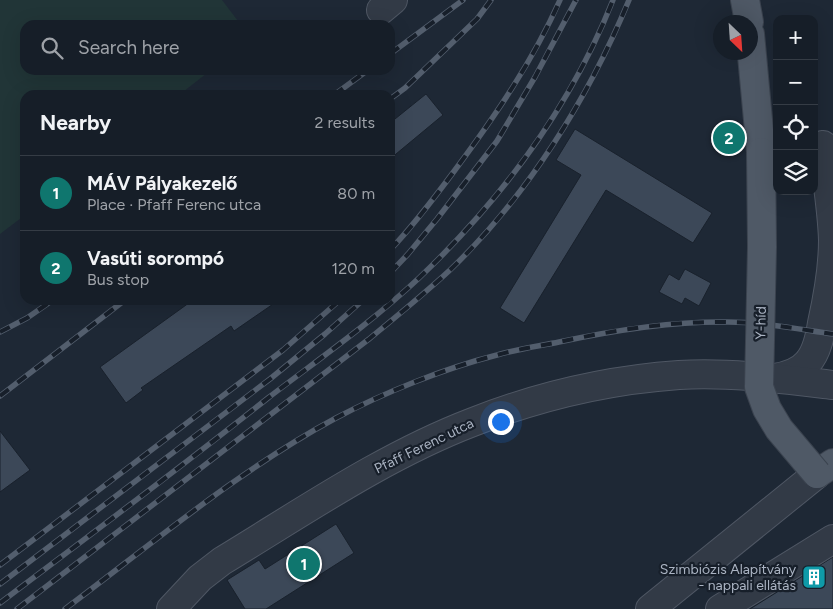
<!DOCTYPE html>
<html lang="en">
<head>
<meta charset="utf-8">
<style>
	:root { --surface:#161e28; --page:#1f2730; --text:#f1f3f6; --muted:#9ea2a8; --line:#353c45; --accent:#0f766e }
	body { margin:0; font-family:Figtree,sans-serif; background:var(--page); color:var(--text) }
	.controls { position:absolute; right:15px; top:15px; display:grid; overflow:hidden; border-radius:10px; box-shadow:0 5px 20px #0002 }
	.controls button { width:45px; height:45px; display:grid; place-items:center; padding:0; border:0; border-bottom:1px solid var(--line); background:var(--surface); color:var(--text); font:25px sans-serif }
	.compass { position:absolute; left:713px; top:15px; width:45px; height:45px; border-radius:50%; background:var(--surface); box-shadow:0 5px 20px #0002; rotate:155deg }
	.you { position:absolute; left:500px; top:421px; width:18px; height:18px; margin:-12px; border:4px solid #fff; border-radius:50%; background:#1a73e8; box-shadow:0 0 0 8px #1a73e833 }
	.badge { display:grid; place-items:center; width:32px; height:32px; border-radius:50%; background:var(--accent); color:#fff; font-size:16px; font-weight:700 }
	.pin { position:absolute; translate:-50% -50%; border:2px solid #fff; box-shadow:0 1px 5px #0006 }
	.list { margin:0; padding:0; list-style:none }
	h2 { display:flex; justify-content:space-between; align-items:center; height:65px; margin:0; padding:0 20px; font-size:21px }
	h2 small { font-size:16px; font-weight:400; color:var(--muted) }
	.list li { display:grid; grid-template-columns:32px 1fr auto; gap:15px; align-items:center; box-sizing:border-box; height:75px; padding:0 20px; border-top:1px solid var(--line) }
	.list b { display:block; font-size:19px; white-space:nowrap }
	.list p { margin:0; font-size:16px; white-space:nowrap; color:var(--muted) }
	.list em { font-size:16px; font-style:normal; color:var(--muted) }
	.icon { flex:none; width:28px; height:28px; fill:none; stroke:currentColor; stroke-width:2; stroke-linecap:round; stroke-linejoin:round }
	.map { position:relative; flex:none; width:833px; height:609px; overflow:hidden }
	.search { position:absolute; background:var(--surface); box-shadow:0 5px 20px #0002; left:20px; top:20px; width:375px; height:55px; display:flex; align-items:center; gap:12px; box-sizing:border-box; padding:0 18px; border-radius:15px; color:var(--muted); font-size:19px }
	.panel { position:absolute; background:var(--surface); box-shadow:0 5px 20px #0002; left:20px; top:90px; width:375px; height:215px; border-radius:15px }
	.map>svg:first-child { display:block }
	.green { fill:#213537 }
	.building { fill:#3c4858; stroke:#19212c }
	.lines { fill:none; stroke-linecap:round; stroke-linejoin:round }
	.minor-casing { stroke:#4f5764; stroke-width:30 }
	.major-casing { stroke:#3b434f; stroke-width:30 }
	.minor { stroke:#323a46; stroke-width:28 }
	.major { stroke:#4f5966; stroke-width:28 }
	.rail-casing { stroke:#535e6d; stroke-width:5.5 }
	.rail { stroke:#171f2a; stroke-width:4; stroke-dasharray:11; stroke-linecap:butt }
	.major-bridge-casing { stroke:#3b434f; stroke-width:30; stroke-linecap:butt }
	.major-bridge { stroke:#4f5966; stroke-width:28 }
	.labels { text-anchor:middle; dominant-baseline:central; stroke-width:4.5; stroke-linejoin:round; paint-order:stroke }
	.street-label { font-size:14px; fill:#abb4c3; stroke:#171f2a }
	.poi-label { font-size:14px; fill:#abb4c3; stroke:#171f2a; text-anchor:end }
</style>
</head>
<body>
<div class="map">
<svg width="833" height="609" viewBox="0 0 833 609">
	<rect width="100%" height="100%" fill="#1e2835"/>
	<polygon class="green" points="0,0 222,0 241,25 25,25 25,70 211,70 179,95 25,95 25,215 0,234"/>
	<g class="building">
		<polygon points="426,94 443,115 390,159 390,123"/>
		<polygon points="575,129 712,213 693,243 606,190 524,323 500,308 581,175 556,160"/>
		<polygon points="685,269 711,283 699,306 685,298 682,304 659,292 669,274 679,280"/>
		<polygon points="193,300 279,300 234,331 231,326 141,388 143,390 126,403 100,367"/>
		<polygon points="0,431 30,470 0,492"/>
		<polygon points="336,524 354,553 266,609 245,609 227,580 259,560 265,569"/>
		<polygon points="833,557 833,609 750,609"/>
	</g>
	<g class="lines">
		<g class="minor-casing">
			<g id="minor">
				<polyline points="381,10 393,0"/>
				<path d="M774,378C787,376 800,372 808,362C817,352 820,336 822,323C828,296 833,268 833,240C832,208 826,176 823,145"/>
				<path d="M171,609L200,578L222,561C303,512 384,456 473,422C539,396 608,380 679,375C730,372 782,379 833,385"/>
				<polyline points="650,609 817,474"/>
				<polyline points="720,609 833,539"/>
			</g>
		</g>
		<g class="major-casing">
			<g id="major">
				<polyline points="745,0 749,22"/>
				<polyline points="750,34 761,152"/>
				<polyline points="817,474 833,463"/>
			</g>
		</g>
		<use href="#minor" class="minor"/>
		<use href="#major" class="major"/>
		<g class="rail-casing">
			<g id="rail">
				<polyline points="390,54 463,0"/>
				<polyline points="334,95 368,70"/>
				<polyline points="390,99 405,88 477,19 491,0"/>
				<path d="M390,250C414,225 435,197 455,170C495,116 533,61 560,0"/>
				<polyline points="390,273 408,254 437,219 497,141 535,77 576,0"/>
				<polyline points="0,332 27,318 53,300"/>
				<polyline points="0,396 125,300"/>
				<polyline points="0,565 283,350 340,300"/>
				<polyline points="0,584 270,379 325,334 363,300"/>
				<path d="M0,603C90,535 180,468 268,398C319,359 372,322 419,278C501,200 571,106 613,0"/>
				<path d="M17,609L369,339C397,316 424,294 450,270C528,195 588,99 629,0"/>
				<path d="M65,609C153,543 239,470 336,418C383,393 445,368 497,355C518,349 539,346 559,342C615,330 671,321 728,322C763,322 798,329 833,334"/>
			</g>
		</g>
		<use href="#rail" class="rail"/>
		<g class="major-bridge-casing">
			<polyline id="major-bridge" points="761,152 762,247 759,387 767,409 779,429 817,474"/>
		</g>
		<use href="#major-bridge" class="major-bridge"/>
	</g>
	<defs>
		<g id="building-square" transform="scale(1.25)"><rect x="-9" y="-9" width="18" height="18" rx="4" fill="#0f9aa8" stroke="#171f2a"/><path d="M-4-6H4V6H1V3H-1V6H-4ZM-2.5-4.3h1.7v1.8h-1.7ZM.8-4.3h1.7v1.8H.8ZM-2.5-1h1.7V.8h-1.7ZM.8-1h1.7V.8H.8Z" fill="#fff"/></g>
	</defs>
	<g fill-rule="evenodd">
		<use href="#building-square" x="814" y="577"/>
	</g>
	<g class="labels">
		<g class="street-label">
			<text transform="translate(761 323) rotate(-89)">Y-híd</text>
			<text transform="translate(424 446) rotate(-26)">Pfaff Ferenc utca</text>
		</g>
		<g class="poi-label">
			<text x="796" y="569">Szimbiózis Alapítvány<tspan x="796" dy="16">- nappali ellátás</tspan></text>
		</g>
	</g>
</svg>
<div class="controls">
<button>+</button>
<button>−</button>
<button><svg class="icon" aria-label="locate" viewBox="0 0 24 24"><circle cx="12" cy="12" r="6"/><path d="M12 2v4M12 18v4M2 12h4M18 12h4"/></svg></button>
<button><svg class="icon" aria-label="layers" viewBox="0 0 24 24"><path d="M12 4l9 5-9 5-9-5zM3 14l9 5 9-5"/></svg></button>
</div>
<svg class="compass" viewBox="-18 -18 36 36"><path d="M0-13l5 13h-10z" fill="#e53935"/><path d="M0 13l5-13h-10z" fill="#9ea2a8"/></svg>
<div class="you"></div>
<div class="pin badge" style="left:304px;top:564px">1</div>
<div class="pin badge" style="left:729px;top:138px">2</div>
<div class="search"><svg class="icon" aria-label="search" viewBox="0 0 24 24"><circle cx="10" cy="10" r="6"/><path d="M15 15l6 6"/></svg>Search here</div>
<section class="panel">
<h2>Nearby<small>2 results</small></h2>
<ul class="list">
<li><span class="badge">1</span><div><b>MÁV Pályakezelő</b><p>Place · Pfaff Ferenc utca</p></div><em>80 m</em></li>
<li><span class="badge">2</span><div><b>Vasúti sorompó</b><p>Bus stop</p></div><em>120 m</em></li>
</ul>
</section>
</div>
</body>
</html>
